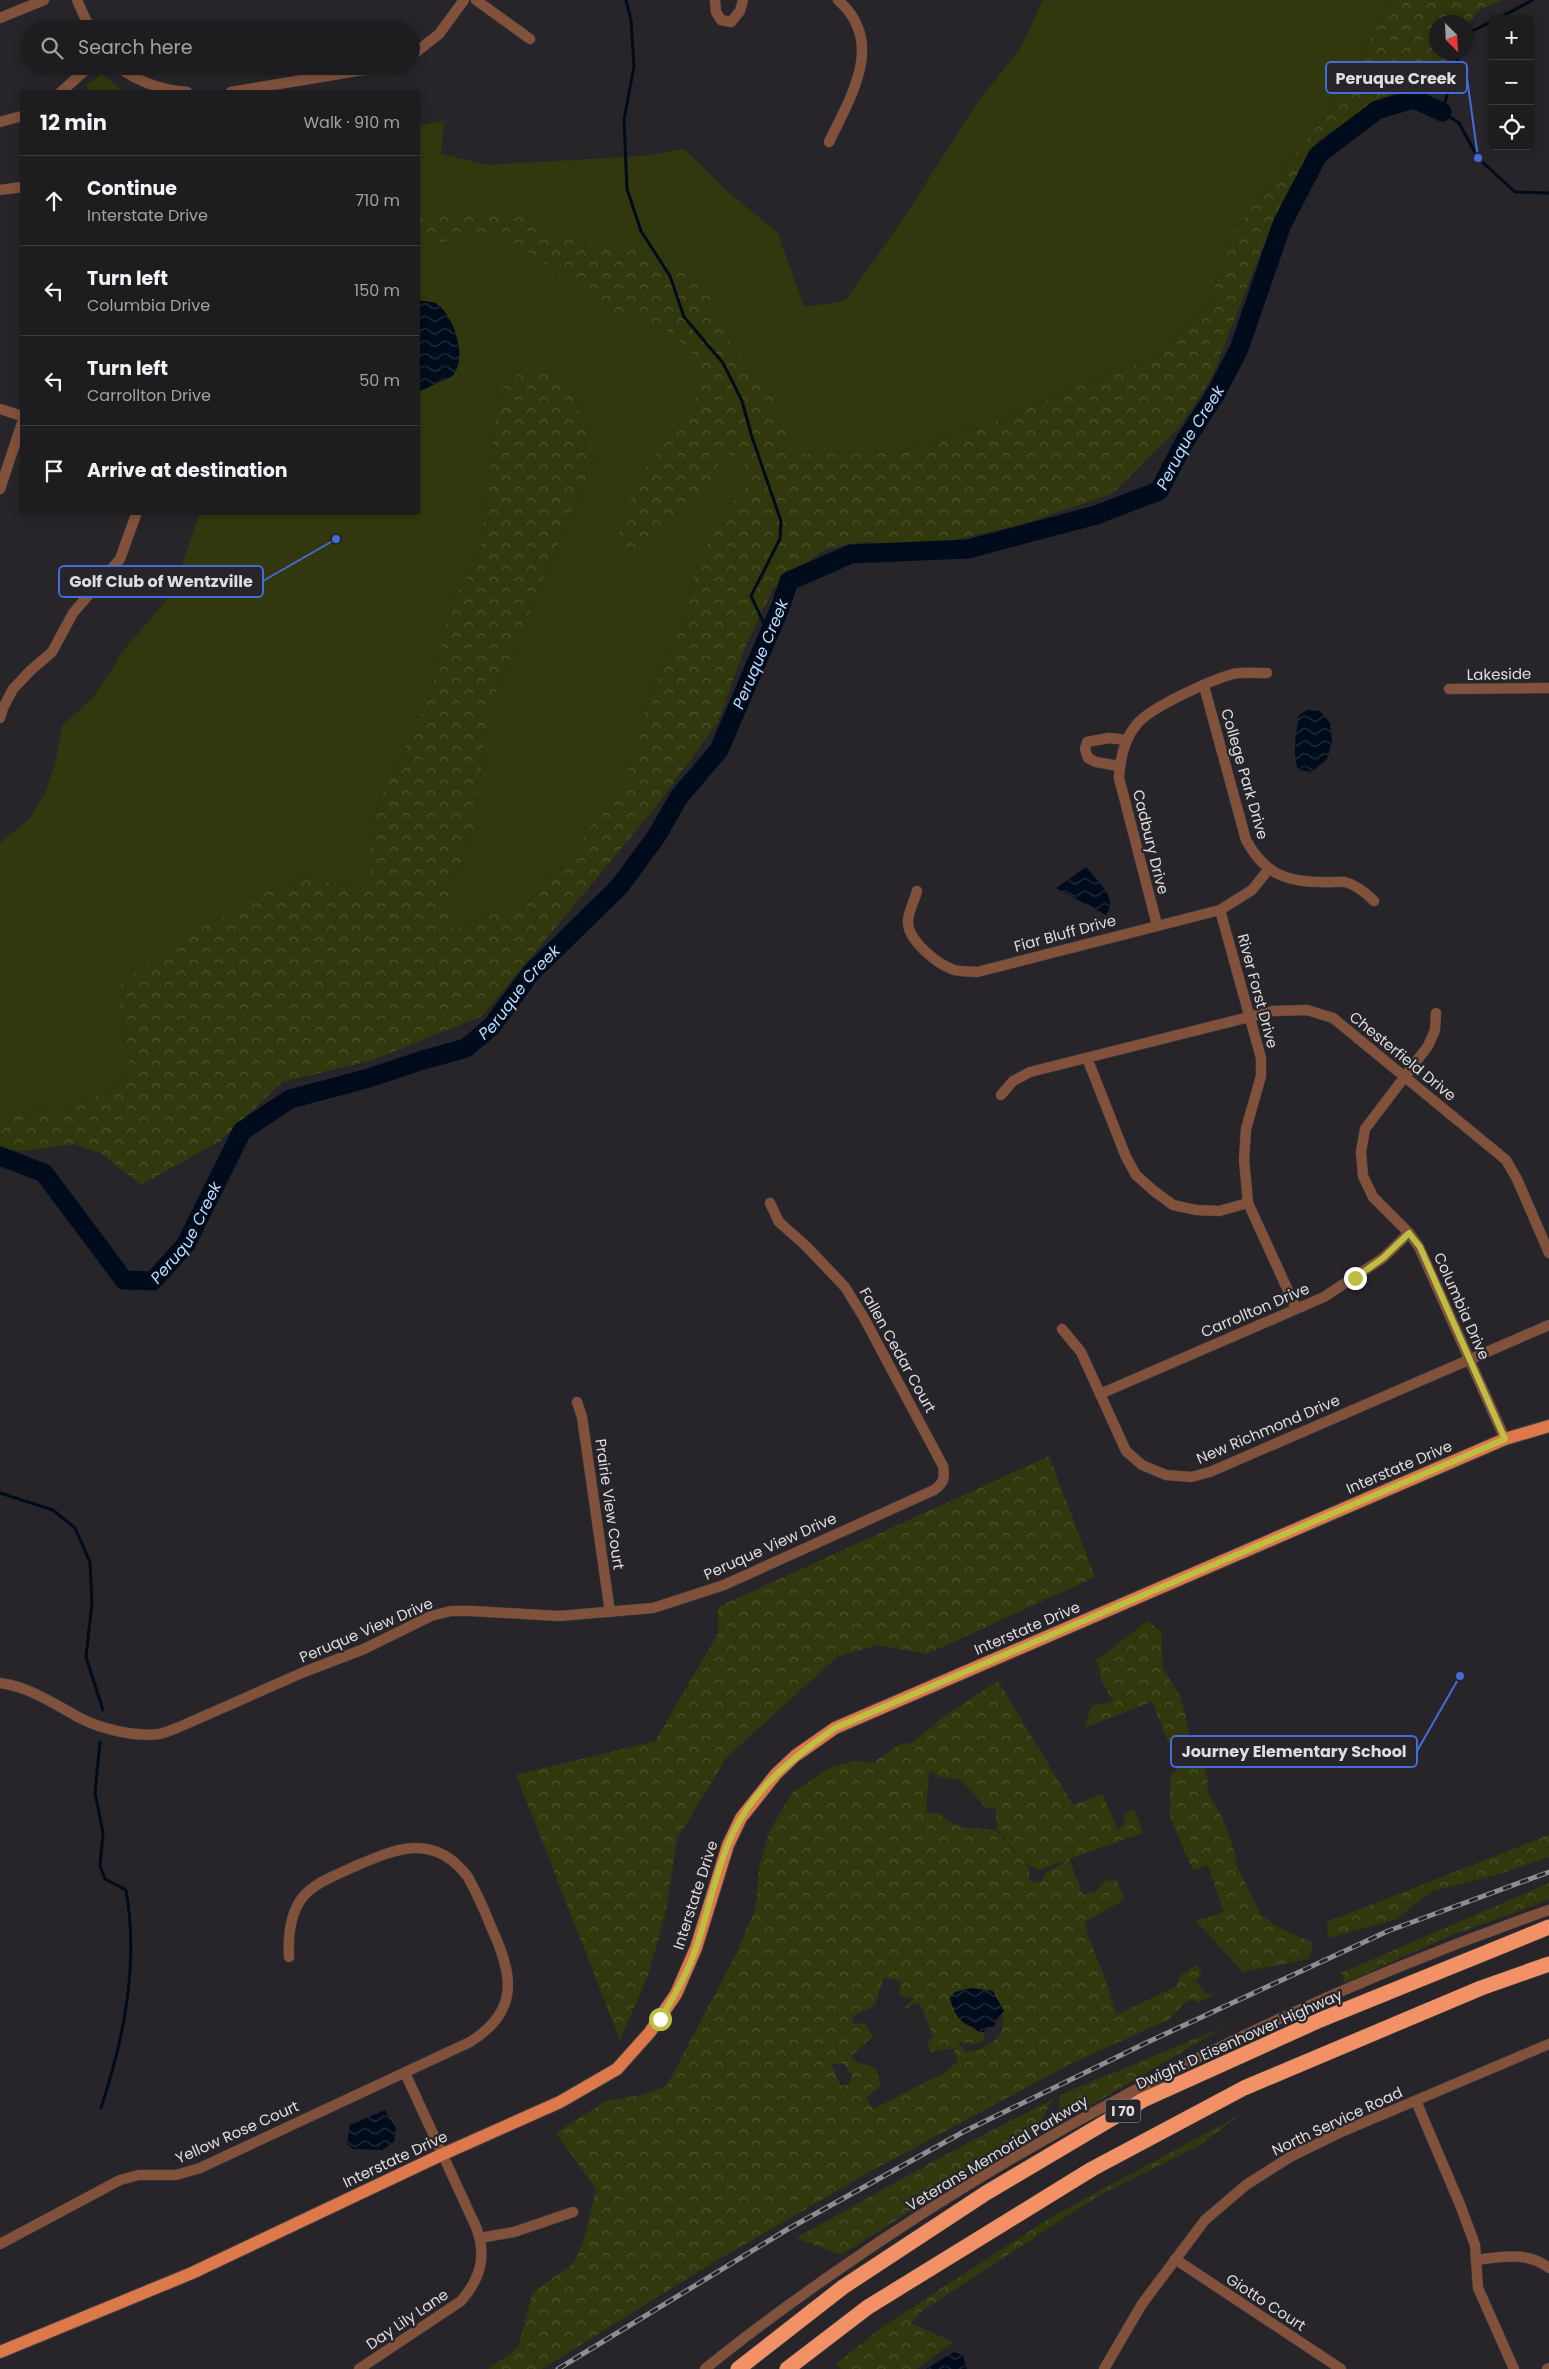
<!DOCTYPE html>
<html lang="en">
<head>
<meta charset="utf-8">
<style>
	:root { --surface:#1d1c1f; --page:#2a292c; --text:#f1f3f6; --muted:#a0a1a4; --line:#3b3a3d }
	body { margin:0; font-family:Poppins,sans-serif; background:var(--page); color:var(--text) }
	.controls { position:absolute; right:15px; top:15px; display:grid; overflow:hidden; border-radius:5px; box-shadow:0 2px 8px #0003 }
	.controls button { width:45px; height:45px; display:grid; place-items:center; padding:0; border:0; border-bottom:1px solid var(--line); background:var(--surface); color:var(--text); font:25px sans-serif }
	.compass { position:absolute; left:1429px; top:15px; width:45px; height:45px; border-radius:50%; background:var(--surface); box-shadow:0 2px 8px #0003; rotate:156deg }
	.stop { position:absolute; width:15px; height:15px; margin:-11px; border:4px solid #bebf42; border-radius:50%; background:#fff }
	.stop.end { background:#bebf42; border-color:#fff; box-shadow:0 1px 5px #0008 }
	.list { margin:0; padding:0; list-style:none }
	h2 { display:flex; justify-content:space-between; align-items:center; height:65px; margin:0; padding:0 20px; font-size:21px }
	h2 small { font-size:16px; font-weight:400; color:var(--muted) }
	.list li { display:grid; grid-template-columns:32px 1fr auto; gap:15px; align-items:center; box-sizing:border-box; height:90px; padding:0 20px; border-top:1px solid var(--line) }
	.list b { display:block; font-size:19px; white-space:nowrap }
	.list p { margin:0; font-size:16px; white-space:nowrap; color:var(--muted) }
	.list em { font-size:16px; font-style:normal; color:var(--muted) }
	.icon { flex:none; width:28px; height:28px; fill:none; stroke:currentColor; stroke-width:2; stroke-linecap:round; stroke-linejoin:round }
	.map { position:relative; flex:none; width:1549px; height:2369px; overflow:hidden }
	.search { position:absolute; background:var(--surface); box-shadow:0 2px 8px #0003; left:20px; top:20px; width:400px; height:55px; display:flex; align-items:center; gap:12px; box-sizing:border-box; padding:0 18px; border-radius:28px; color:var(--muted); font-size:19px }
	.panel { position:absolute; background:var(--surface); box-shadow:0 2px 8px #0003; left:20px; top:90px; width:400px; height:425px; border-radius:5px }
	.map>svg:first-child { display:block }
	.grass { fill:#31380d }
	.forest { fill:url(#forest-crowns); fill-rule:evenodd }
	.water { fill:url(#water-waves) }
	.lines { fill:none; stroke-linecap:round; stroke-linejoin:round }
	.stream { stroke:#000c1b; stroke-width:3 }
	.river { stroke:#000c1b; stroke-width:19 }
	.minor-casing { stroke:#444246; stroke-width:11 }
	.major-casing { stroke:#444246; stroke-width:14 }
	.highway-casing { stroke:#444246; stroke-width:16 }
	.minor { stroke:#81513b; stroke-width:10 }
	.major { stroke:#dc7849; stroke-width:12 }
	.highway { stroke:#f19165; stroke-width:15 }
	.rail-casing { stroke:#8e8d90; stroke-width:5 }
	.rail { stroke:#272529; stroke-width:3; stroke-dasharray:9; stroke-linecap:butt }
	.route { stroke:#bebf42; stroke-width:6 }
	.labels { text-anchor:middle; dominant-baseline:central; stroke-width:4.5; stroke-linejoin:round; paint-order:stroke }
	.shield { fill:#272529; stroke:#a7a6a9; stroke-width:1 }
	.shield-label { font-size:14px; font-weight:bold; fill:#dedde0 }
	.street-label { font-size:15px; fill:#dedde0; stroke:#272529 }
	.water-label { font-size:16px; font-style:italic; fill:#bbdcf9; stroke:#272529 }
	.leader { fill:none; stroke:#446bda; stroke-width:2 }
	.callout-dot { fill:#446bda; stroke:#272529; stroke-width:2 }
	.callout { fill:#272529; stroke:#446bda; stroke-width:2 }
	.callout-label { font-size:16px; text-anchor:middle; font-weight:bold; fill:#dedde0 }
</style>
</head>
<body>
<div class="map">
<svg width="1549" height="2369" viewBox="0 0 1549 2369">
	<defs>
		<pattern id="forest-crowns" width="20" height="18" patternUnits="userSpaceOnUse" patternTransform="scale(1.25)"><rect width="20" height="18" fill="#31380d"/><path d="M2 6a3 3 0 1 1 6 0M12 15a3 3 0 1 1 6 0" fill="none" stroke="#4e5430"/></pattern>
		<pattern id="water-waves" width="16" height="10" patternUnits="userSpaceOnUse" patternTransform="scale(1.25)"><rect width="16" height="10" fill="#000c1b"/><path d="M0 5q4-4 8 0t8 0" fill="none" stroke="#252f3c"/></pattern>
	</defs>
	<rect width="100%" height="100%" fill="#272529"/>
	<g class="grass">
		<polygon points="1043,0 1393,0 1325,116 1233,232 1210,302 1162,355 1084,384 998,421 898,453 794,454 697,563 681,627 650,695 627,776 595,822 561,868 534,897 455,929 451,917 452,884 475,823 485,734 498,687 595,456 572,390 499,392 479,560 453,598 430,695 376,808 370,845 371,875 353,889 306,876 275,888 115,989 130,1057 126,1073 117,1086 65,1109 0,1115 0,843 29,819 45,793 55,764 62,726 92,698 110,673 121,653 162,606 177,579 200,513 418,512 418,125 444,121 441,154 488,165 643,156 684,149 726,190 778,233 804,307 845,301 903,219 977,103 1020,49"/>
		<polygon points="102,74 124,92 91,92 86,84"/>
	</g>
	<g class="forest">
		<polygon points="1393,0 1503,0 1480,9 1467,24 1436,22 1436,52 1452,53 1440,90 1424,88 1385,96 1319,140 1291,185 1273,221 1212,377 1179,428 1112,494 1019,525 931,545 862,542 825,549 773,589 745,647 718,722 654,809 482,1016 373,1060 282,1082 220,1141 141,1185 102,1154 74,1144 22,1151 0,1149 0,1115 65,1109 117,1086 126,1073 130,1057 115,989 163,949 275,888 306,876 353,889 371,875 370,845 376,808 430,695 453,598 479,560 499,392 518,375 551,367 572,390 595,456 498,687 485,734 475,823 452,884 451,917 455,929 535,897 561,868 627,776 650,695 681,627 697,563 727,508 749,485 744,462 729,454 723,457 697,505 634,559 617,549 620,526 640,475 686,417 705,380 692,352 661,325 599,308 546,264 497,232 428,244 418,238 418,216 447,209 518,212 550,235 634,250 680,269 702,281 731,343 770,392 794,454 898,453 998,421 1084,384 1162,355 1210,302 1233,232 1325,116"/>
		<polygon points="1049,1456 1095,1577 927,1654 878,1645 837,1657 727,1757 677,1839 665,1916 648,1975 620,2040 516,1775 655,1741 718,1634 718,1607"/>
		<polygon points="1147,1621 1161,1631 1163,1668 1181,1698 1190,1736 1188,1751 1202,1757 1207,1776 1208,1793 1223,1819 1233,1846 1237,1866 1260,1913 1274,1925 1313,1943 1309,1959 1243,1972 1196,1921 1224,1912 1208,1865 1193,1870 1170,1817 1170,1776 1179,1768 1152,1702 1084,1728 1092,1706 1113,1701 1101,1680 1097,1660"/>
		<path d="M998,1681L1073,1805L1102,1794L1118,1830L1124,1825L1125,1814L1134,1809L1143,1833L1069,1859L1083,1895L1095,1892L1104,1881L1116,1880L1125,1899L1085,1922L1087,1932L1108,1987L1116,2015L1177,1986L1180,1976L1197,1965L1202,1973L1195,1981L1206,1993L1214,1995L1199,2002L1191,1999L1183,2004L1170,2019L1072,2063L873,2170L714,2262L542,2369H488L518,2348L533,2292L574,2263L586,2233L596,2189L556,2133L606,2101L641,2095L666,2087L736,1954L756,1907L759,1869L769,1832L792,1793L831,1767L855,1761L873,1763L900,1744L912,1743L946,1715ZM929,1771L939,1777L961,1780L986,1808L996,1809L997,1829L1025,1863L1038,1870L1068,1860L1046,1873L1041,1882L1029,1881V1868L996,1830C972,1827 957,1832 939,1813H926ZM884,1977L901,1981L899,1995L914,1999L901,2011L918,2002L923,2010L933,2037L927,2044L931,2052L953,2048L958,2061L944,2073L873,2109L866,2098L881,2086L876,2068L856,2062L851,2056L873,2036L864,2023L854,2024L852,2017L875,2005ZM950,1998L1001,2011C1010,2036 988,2049 966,2052L957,2042L979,2044L984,2039V2032H978C974,2026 970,2027 964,2023C956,2017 952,2007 950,1998ZM843,2063L852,2075L849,2084L841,2086L831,2064Z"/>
		<polygon points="1549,1835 1549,1857 1496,1875 1433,1891 1394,1920 1328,1938 1327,1922"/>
		<polygon points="1549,1883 1549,1900 1447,1937 1345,1983 1341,1973"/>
		<polygon points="1226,2026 1083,2110 1059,2116 1060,2095"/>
		<polygon points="1053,2099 1036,2129 939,2189 901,2217 841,2255 796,2238 941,2157"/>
		<polygon points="1238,2116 1200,2145 1098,2196 922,2311 911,2323 953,2342 916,2369 842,2369 835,2365 882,2327 1053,2216"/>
	</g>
	<g class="water">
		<path d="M418,300C423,301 432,301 437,304C454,316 468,358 453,375C451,378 424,389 418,392Z"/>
		<path d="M1307,710L1320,711L1330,723L1332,742L1327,759L1312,772L1298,770C1292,752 1296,734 1299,715Z"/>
		<path d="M1086,867C1098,882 1119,898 1106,915L1056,888Z"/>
		<path d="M971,1988L993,1991L1004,2011L996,2020L994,2027H987L984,2032H978C974,2026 970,2027 964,2023C956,2017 952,2007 950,1998L955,1992Z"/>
		<polygon points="385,2110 396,2128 394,2142 382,2150 353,2149 347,2144 350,2125"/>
		<polygon points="954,2352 963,2355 967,2369 926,2369"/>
	</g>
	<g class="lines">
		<g class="stream">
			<polyline points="626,0 631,20 634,66 624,120 627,189 641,231 670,276 684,317 723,363 742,401 752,437 781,521 780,539 751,596 769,634"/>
			<polyline points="1497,19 1533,0"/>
			<polyline points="1466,34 1493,21"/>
			<polyline points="1460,52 1442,112 1459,123 1478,158 1515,192 1549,193"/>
			<polyline points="0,1493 53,1510 75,1528 90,1562 92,1603 86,1657 103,1710"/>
			<path d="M100,1742L95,1793L103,1833L100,1866L105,1879L126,1890C139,1964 124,2038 101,2108"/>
		</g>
		<path class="river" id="s1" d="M0,1156L44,1173L124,1280L153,1281L186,1244L242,1131L290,1099L369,1078L420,1061L466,1048L492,1026L530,974L619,887L656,837L679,797L719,750L780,608L789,581L851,554L968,549L1096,515L1159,491L1185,441L1215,395L1239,349L1282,224L1318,155L1377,110L1414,99L1442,112"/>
		<g class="minor-casing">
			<g id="minor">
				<polyline points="77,0 90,29"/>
				<polyline points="476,0 530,39"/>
				<polyline points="715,0 716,12 721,20 731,22 740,11 743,0"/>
				<polyline points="0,18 44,0"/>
				<polyline points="411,56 439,34 464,0"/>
				<path d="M117,66C138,82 161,90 187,92"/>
				<polyline points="61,92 90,66"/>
				<polyline points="231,92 387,66"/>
				<polyline points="0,122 22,116"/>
				<path d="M829,142C851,96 886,42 838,0"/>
				<polyline points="0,190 22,187"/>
				<polyline points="0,409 22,416"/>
				<polyline points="0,489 22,423"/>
				<path d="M1204,686L1246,840C1264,873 1285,882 1322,882C1329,883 1338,881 1345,882C1357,885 1366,893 1374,901"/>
				<polyline points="1449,689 1549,688"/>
				<polyline points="0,718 3,708 13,689 31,670 52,652 73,613 120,559 137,512"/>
				<polyline points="1119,766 1096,762 1088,758 1085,749 1087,742 1109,738 1127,740"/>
				<path d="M917,891C915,900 908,912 908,921C907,940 937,964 954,970C961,972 970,971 977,972L1220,910L1252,890L1268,870"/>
				<polyline points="1220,910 1261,1058 1261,1076 1246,1129 1244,1159 1248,1203 1296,1308"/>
				<path d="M1157,925L1119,778C1120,759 1124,739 1137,724C1151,707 1211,680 1233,674C1243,672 1256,673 1267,673"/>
				<polyline points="1436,1013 1435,1030 1428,1046 1365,1129 1361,1152 1363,1176 1373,1197 1409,1233 1419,1247 1505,1439"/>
				<polyline points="1087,1058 1126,1157 1136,1175 1154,1191 1173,1205 1196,1210 1219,1211 1248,1203"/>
				<polyline points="1001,1095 1013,1081 1030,1072 1273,1011 1307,1010 1333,1018 1506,1160 1517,1179 1549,1253"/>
				<polyline points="1062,1329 1081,1352 1126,1451 1142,1465 1166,1475 1191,1477 1210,1472 1549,1325"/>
				<polyline points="1100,1394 1324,1297 1383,1258 1409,1233"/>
				<polyline points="577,1402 582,1417 610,1612"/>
				<path d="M0,1683C30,1687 54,1704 80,1718C101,1729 135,1737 159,1734C165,1733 171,1730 177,1728L304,1672L364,1649L431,1616L451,1611H471L559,1616L653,1608L724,1585L934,1490C944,1483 945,1478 943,1466L864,1318L845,1287L806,1246L779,1222L770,1203"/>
				<polyline points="1416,2101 1461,2207 1475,2245 1478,2288 1514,2369"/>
				<polyline points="480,2238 514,2232 573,2212"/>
				<path d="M0,2244L120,2180L139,2175H176L200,2168L470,2042C520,2011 513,1975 492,1929C485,1911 477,1894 468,1877C433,1831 395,1849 351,1868C334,1876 314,1883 302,1898C290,1914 288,1938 289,1957"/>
				<polyline points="1175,2259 1341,2369"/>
				<path d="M1476,2260C1502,2257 1527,2251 1549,2268"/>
				<path d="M359,2369L461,2301C481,2278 487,2255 476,2227L405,2073"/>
				<path d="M705,2369C762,2322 824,2279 885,2238C1092,2101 1315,1992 1549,1910"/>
				<polyline points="1104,2369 1142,2304 1205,2220 1246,2185 1290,2157 1339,2133 1549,2044"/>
				<polyline points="1547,2369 1549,2368"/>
			</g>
		</g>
		<g class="major-casing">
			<polyline id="major" points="0,2352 192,2273 441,2155 560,2102 617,2069 650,2032 676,1994 696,1948 728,1845 741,1818 776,1774 795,1756 835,1728 1505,1439 1549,1426"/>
		</g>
		<g class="highway-casing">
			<g id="highway">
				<polyline points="738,2369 843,2287 986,2193 1143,2100 1320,2020 1549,1927"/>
				<polyline points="787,2369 868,2307 1092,2169 1244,2088 1481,1988 1549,1964"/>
			</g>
		</g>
		<use href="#minor" class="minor"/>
		<use href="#major" class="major"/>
		<use href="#highway" class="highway"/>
		<g class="rail-casing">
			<polyline id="rail" points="558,2369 788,2229 965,2131 1150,2041 1388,1931 1549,1872"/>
		</g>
		<use href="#rail" class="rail"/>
	</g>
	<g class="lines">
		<path class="route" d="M660,2019C674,1997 687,1974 696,1948C709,1910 716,1869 733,1833C755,1787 795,1756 835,1728L1505,1439L1420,1247L1409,1233L1383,1258L1355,1278"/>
	</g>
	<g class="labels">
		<rect class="shield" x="1105.5" y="2099.5" width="35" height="23" rx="4"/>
		<g class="shield-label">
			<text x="1123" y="2111">I 70</text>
		</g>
		<g class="street-label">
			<text transform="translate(1499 674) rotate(-1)">Lakeside</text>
			<text transform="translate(1245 774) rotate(74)">College Park Drive</text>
			<text transform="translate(1151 842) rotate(76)">Cadbury Drive</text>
			<text transform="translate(1065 933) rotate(-15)">Fiar Bluff Drive</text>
			<text transform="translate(1258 991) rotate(75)">River Forst Drive</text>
			<text transform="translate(1403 1056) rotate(39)">Chesterfield Drive</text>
			<text transform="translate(1462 1306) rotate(66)">Columbia Drive</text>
			<text transform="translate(1255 1310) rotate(-23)">Carrollton Drive</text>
			<text transform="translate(898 1350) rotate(61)">Fallen Cedar Court</text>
			<text transform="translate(1268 1429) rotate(-23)">New Richmond Drive</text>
			<text transform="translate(1399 1467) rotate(-23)">Interstate Drive</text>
			<text transform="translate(610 1504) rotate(82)">Prairie View Court</text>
			<text transform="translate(770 1546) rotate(-24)">Peruque View Drive</text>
			<text transform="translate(1027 1628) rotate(-23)">Interstate Drive</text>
			<text transform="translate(366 1630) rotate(-23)">Peruque View Drive</text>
			<text transform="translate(695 1895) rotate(-72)">Interstate Drive</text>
			<text transform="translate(1239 2039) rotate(-24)">Dwight D Eisenhower Highway</text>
			<text transform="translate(1337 2121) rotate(-25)">North Service Road</text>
			<text transform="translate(237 2132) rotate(-24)">Yellow Rose Court</text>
			<text transform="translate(997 2153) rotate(-31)">Veterans Memorial Parkway</text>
			<text transform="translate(395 2159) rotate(-25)">Interstate Drive</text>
			<text transform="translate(1266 2302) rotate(33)">Giotto Court</text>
			<text transform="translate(407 2319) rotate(-34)">Day Lily Lane</text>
		</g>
		<g class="water-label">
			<text stroke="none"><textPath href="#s1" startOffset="1649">Peruque Creek</textPath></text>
			<text stroke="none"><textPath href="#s1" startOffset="1124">Peruque Creek</textPath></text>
			<text stroke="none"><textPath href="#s1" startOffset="704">Peruque Creek</textPath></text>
			<text stroke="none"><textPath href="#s1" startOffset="269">Peruque Creek</textPath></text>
		</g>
	</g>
	<path class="leader" d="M1478 158L1467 78M336 539L263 581M1460 1676L1417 1751"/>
	<g class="callout-dot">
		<circle cx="1478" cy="158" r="5"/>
		<circle cx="336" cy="539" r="5"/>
		<circle cx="1460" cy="1676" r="5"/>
	</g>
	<g class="callout">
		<rect x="1326" y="62" width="141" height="31" rx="5"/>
		<rect x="59" y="566" width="204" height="31" rx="5"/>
		<rect x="1171" y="1736" width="246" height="31" rx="5"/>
	</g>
	<g class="callout-label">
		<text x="1396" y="84">Peruque Creek</text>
		<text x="161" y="587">Golf Club of Wentzville</text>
		<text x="1294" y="1757">Journey Elementary School</text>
	</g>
</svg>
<div class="controls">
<button>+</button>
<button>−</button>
<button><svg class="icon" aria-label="locate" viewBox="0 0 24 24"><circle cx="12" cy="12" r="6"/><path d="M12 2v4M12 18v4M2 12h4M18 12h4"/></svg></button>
</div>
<svg class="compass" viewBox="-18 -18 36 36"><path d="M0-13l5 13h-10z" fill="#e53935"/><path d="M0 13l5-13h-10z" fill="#a0a1a4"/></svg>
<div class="stop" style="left:660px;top:2019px"></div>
<div class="stop end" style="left:1355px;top:1278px"></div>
<div class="search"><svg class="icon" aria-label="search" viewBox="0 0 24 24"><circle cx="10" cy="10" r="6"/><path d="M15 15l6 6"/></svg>Search here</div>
<section class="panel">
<h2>12 min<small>Walk · 910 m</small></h2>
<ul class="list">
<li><svg class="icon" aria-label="ahead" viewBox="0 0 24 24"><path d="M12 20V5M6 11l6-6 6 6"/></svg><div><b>Continue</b><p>Interstate Drive</p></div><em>710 m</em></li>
<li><svg class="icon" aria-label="left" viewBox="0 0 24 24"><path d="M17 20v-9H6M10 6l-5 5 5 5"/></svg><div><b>Turn left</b><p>Columbia Drive</p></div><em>150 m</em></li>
<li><svg class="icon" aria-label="left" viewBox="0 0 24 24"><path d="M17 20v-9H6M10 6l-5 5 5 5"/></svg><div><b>Turn left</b><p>Carrollton Drive</p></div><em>50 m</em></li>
<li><svg class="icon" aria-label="arrive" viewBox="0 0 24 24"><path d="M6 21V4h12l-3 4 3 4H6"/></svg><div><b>Arrive at destination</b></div></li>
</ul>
</section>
</div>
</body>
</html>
